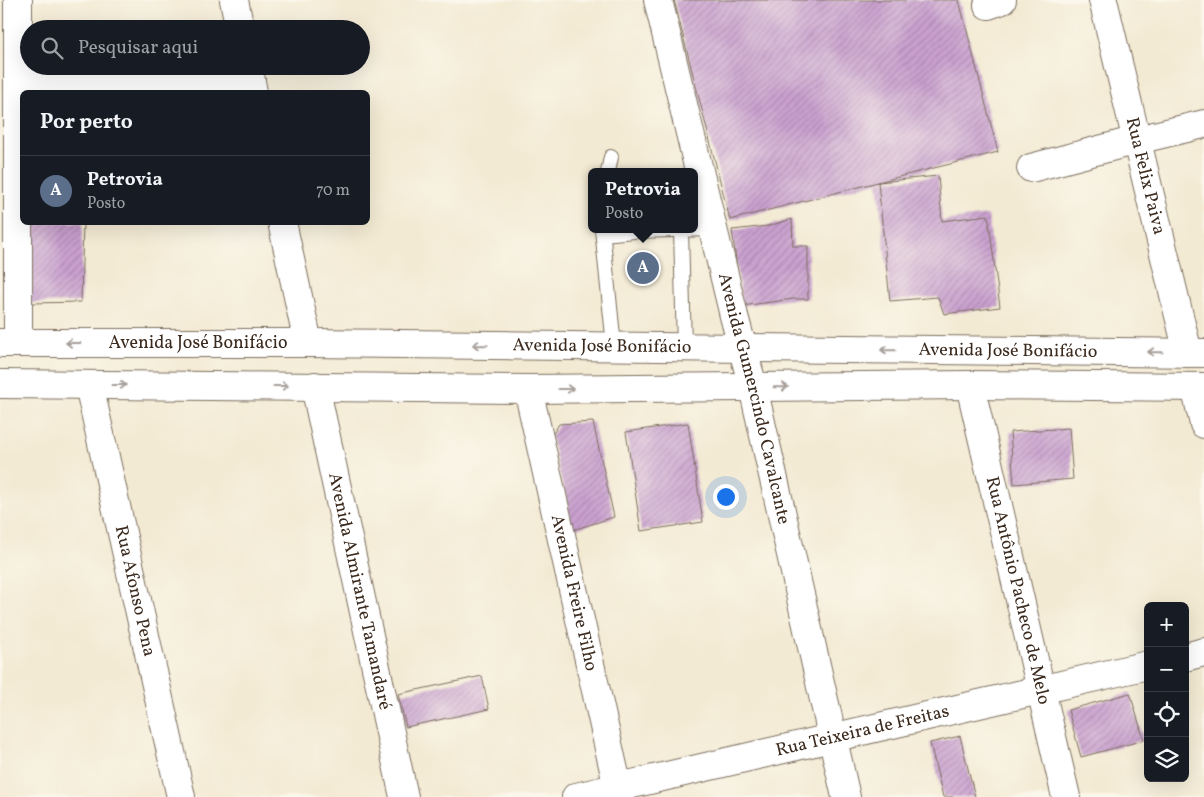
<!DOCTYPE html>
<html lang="pt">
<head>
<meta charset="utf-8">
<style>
	:root { --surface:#171b24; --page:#242831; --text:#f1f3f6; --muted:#9ea1a6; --line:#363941; --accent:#c8321e }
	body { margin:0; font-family:Vollkorn,serif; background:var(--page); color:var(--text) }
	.controls { position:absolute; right:15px; bottom:15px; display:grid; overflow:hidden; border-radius:8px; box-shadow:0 5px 20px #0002 }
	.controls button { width:45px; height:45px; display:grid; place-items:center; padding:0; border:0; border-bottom:1px solid var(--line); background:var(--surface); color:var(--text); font:25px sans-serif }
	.you { position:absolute; left:725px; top:496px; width:18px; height:18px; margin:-12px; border:4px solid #fff; border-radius:50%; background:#1a73e8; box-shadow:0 0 0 8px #1a73e833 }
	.badge { display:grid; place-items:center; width:32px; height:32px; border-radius:50%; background:var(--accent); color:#fff; font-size:16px; font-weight:700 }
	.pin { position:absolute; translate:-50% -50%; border:2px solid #fff; box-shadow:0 1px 5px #0006 }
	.popup { position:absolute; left:588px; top:168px; width:110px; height:65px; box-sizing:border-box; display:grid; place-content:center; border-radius:8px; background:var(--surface); filter:drop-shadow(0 1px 4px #0005); font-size:16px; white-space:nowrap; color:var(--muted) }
	.popup b { font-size:19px; color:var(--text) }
	.popup::after { content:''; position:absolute; left:50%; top:100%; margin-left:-10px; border:10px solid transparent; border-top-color:var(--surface) }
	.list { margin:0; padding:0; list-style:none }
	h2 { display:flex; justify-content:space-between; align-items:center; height:65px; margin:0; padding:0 20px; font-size:21px }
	h2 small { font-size:16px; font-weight:400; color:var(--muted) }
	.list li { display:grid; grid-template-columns:32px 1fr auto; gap:15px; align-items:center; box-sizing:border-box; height:70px; padding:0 20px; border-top:1px solid var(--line) }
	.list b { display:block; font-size:19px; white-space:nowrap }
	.list p { margin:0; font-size:16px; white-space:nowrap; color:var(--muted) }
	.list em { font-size:16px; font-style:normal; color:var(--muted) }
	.icon { flex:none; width:28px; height:28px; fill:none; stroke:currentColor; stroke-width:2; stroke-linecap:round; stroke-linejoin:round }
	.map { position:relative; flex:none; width:1204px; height:797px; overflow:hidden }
	.search { position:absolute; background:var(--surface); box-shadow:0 5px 20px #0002; left:20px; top:20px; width:350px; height:55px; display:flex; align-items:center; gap:12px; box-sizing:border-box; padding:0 18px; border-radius:28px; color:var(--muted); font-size:19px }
	.panel { position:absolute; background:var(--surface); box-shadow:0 5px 20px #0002; left:20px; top:90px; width:350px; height:135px; border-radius:8px }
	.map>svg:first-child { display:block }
	.building { fill:url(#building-hatch) }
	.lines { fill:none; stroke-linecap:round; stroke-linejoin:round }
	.service-casing { stroke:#7b6d5d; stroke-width:16 }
	.minor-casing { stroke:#7b6d5d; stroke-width:30 }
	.tertiary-casing { stroke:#7b6d5d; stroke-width:30 }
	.secondary-casing { stroke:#7b6d5d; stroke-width:30 }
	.service { stroke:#fff; stroke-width:14 }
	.minor { stroke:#fff; stroke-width:28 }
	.tertiary { stroke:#fff; stroke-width:28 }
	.secondary { stroke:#fff; stroke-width:28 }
	.oneway { stroke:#a79f9a }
	.labels { text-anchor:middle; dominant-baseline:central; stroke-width:4; stroke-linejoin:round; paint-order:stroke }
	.street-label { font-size:18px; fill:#3b2a1e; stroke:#fbf7ec }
</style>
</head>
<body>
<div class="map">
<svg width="1204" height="797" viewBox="0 0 1204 797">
	<defs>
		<pattern id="building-hatch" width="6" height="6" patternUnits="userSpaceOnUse" patternTransform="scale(1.25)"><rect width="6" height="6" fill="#caa1d0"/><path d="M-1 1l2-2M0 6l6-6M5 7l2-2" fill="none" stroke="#a583a8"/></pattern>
	</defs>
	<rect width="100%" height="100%" fill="#fbf7ec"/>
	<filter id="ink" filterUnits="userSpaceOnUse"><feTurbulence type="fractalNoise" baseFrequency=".02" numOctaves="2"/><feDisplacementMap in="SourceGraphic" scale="10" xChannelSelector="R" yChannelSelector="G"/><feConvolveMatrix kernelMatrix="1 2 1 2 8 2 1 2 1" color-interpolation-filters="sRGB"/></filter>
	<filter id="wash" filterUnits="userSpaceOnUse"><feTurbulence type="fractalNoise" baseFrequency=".0096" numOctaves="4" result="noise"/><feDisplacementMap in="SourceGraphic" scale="20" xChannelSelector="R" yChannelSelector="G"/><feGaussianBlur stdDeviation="1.12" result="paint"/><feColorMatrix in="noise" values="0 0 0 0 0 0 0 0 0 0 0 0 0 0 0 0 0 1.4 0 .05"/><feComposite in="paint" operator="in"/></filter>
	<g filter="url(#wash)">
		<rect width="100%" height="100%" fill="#f3ead3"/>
		<g id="blocks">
			<g class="building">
				<polygon points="674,0 959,0 998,152 878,182 938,176 942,221 988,215 1000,307 944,314 938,297 890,301 878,182 730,220"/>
				<polygon points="792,219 793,246 808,246 808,299 793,299 742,306 732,230 768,226"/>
				<polygon points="30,222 83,222 81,302 31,303"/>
				<polygon points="593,422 614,517 573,530 551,437 559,424"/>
				<polygon points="688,423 703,522 641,531 626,432"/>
				<polygon points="1069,428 1073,479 1014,484 1010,432"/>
				<polygon points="482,676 489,709 406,727 398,694"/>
				<polygon points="1130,693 1144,740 1081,757 1068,710"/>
				<polygon points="960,736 975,797 943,797 930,743"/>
			</g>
		</g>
	</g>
	<g filter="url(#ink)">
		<use href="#blocks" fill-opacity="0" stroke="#7b6d5d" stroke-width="1"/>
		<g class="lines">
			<g class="service-casing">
				<g id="service">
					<polyline points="608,172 611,157"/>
					<polyline points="602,229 614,346"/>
					<polyline points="681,230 684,347"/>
					<polyline points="603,234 634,231 713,229"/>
				</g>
			</g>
			<g class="minor-casing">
				<g id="minor">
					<polyline points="18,0 18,343"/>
					<path id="s1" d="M658,0L734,316L753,387L846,797"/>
					<path id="s2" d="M1103,0L1188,353"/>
					<polyline points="988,5 1002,0"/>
					<polyline points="19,80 251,81"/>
					<polyline points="1031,168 1137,140 1204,124"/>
					<path id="s3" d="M89,385L181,797"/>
					<path id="s4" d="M970,385L1066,797"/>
					<path id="s5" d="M315,386L404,797"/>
					<polyline points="1195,387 1204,424"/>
					<path id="s6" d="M528,389L620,797"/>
					<polyline points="1185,657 1204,652"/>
					<path id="s7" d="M576,797L1148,665"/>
				</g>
			</g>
			<g class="tertiary-casing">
				<g id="tertiary">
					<polyline points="234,0 240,29"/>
					<polyline points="248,66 253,92"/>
					<polyline points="282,222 308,343"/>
				</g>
			</g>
			<g class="secondary-casing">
				<g id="secondary">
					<path id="s8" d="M0,343H308L1204,353"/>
					<polyline points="0,384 528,389 970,385 1204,387"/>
				</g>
			</g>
			<use href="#service" class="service"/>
			<use href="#minor" class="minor"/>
			<use href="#tertiary" class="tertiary"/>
			<use href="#secondary" class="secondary"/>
		</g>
		<defs><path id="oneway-shaft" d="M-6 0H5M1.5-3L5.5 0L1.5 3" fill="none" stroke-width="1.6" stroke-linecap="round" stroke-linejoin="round" transform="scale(1.25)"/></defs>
		<g class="oneway">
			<use href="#oneway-shaft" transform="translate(73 343) rotate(180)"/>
			<use href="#oneway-shaft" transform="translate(480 345) rotate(-179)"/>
			<use href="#oneway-shaft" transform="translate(888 350) rotate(-179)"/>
			<use href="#oneway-shaft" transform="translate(1155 352) rotate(-179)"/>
			<use href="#oneway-shaft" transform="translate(119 385)"/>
			<use href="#oneway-shaft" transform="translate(281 386)"/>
			<use href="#oneway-shaft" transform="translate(781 387) rotate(-1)"/>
			<use href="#oneway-shaft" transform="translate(566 389)"/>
		</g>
	</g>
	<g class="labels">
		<g class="street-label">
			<text stroke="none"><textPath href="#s2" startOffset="181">Rua Felix Paiva</textPath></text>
			<text stroke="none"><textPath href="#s8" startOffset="198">Avenida José Bonifácio</textPath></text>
			<text stroke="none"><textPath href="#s8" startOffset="602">Avenida José Bonifácio</textPath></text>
			<text stroke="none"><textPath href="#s8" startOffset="1008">Avenida José Bonifácio</textPath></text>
			<text stroke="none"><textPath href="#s1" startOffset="410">Avenida Gumercindo Cavalcante</textPath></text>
			<text stroke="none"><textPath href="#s3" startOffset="211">Rua Afonso Pena</textPath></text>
			<text stroke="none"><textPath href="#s4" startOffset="211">Rua Antônio Pacheco de Melo</textPath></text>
			<text stroke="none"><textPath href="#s5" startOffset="210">Avenida Almirante Tamandaré</textPath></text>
			<text stroke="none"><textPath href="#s6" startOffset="209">Avenida Freire Filho</textPath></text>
			<text stroke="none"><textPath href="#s7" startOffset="294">Rua Teixeira de Freitas</textPath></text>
		</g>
	</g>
</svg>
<div class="controls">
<button>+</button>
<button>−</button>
<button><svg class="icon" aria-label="locate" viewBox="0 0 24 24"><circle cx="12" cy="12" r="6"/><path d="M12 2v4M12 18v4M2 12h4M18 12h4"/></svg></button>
<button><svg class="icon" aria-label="layers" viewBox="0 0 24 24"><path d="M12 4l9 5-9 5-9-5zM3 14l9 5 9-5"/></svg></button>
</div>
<div class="you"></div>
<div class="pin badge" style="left:643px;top:268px;background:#5c6f8a">A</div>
<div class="popup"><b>Petrovia</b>Posto</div>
<div class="search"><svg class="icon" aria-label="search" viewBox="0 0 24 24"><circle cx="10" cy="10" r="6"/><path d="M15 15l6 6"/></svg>Pesquisar aqui</div>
<section class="panel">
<h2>Por perto<small></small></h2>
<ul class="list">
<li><span class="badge" style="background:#5c6f8a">A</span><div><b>Petrovia</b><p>Posto</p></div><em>70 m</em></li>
</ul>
</section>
</div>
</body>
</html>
